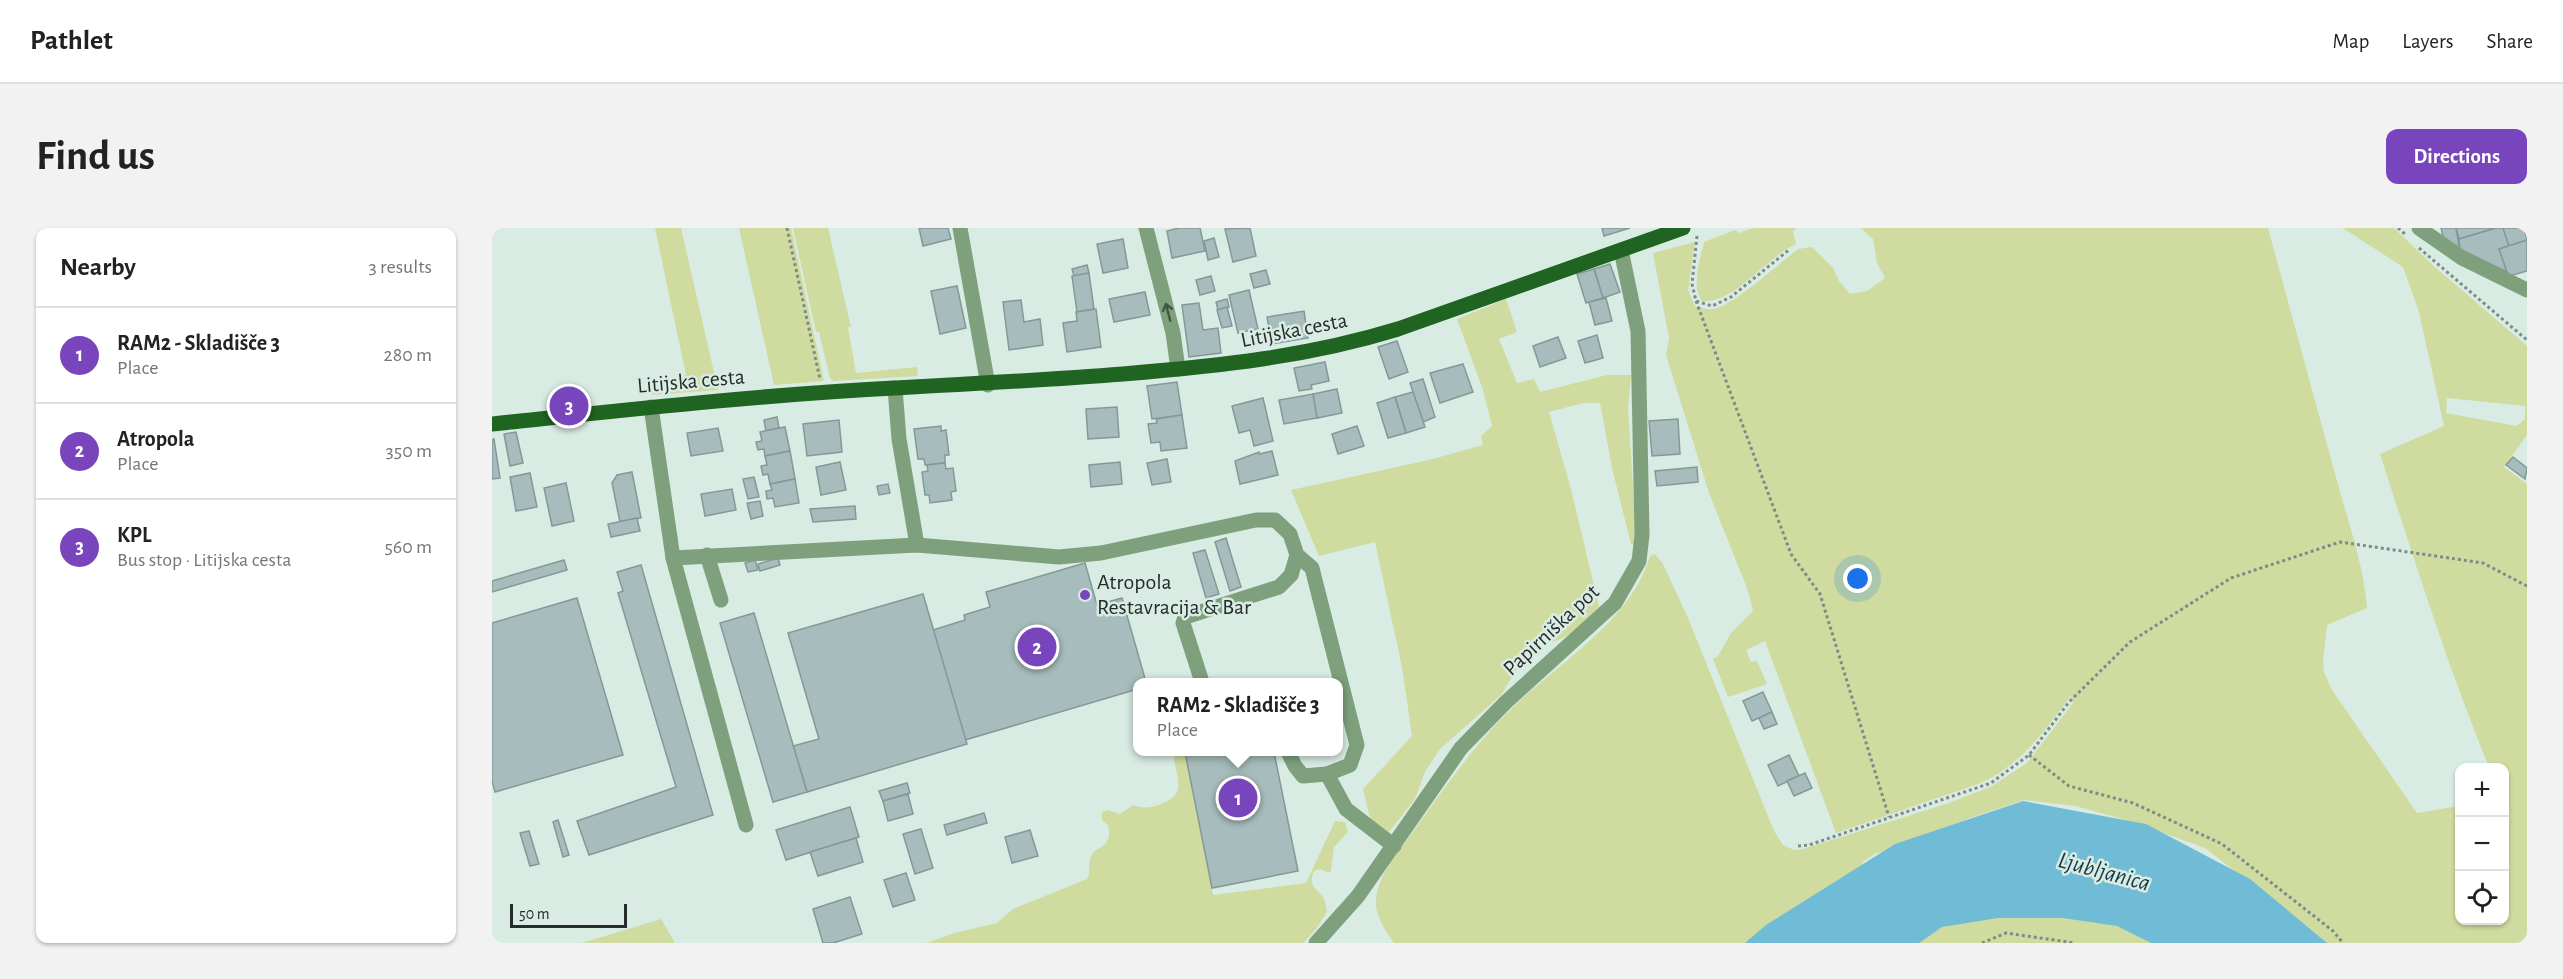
<!DOCTYPE html>
<html lang="en">
<head>
<meta charset="utf-8">
<style>
	:root { --surface:#fff; --page:#f2f2f2; --text:#222; --muted:#767676; --line:#e0e0e0; --accent:#7945bc }
	body { margin:0; font-family:"Alegreya Sans",sans-serif; background:var(--page); color:var(--text) }
	.controls { position:absolute; right:18px; bottom:18px; display:grid; overflow:hidden; border-radius:12px; box-shadow:0 2px 4px #0004 }
	.controls button { width:54px; height:54px; display:grid; place-items:center; padding:0; border:0; border-bottom:2px solid var(--line); background:var(--surface); color:var(--text); font:30px sans-serif }
	.scale { position:absolute; left:18px; bottom:15px; width:117px; box-sizing:border-box; padding-left:6px; border:3px solid #252c29; border-top:0; font-size:16px; line-height:21px; white-space:nowrap; color:#252c29; -webkit-text-stroke:4px #d9ece4; paint-order:stroke }
	.you { position:absolute; left:1366px; top:351px; width:21px; height:21px; margin:-15px; border:4px solid #fff; border-radius:50%; background:#1a73e8; box-shadow:0 0 0 9px #1a73e833 }
	.badge { display:grid; place-items:center; width:39px; height:39px; border-radius:50%; background:var(--accent); color:#fff; font-size:20px; font-weight:700 }
	.pin { position:absolute; translate:-50% -50%; border:3px solid #fff; box-shadow:0 2px 6px #0006 }
	.popup { position:absolute; left:641px; top:450px; width:210px; height:78px; box-sizing:border-box; display:grid; place-content:center; border-radius:12px; background:var(--surface); filter:drop-shadow(0 2px 4px #0005); font-size:20px; white-space:nowrap; color:var(--muted) }
	.popup b { font-size:22px; color:var(--text) }
	.popup::after { content:''; position:absolute; left:50%; top:100%; margin-left:-12px; border:12px solid transparent; border-top-color:var(--surface) }
	.list { margin:0; padding:0; list-style:none }
	h2 { display:flex; justify-content:space-between; align-items:center; height:78px; margin:0; padding:0 24px; font-size:26px }
	h2 small { font-size:20px; font-weight:400; color:var(--muted) }
	.list li { display:grid; grid-template-columns:39px 1fr auto; gap:18px; align-items:center; box-sizing:border-box; height:96px; padding:0 24px; border-top:2px solid var(--line) }
	.list b { display:block; font-size:22px; white-space:nowrap }
	.list p { margin:0; font-size:20px; white-space:nowrap; color:var(--muted) }
	.list em { font-size:20px; font-style:normal; color:var(--muted) }
	.icon { flex:none; width:33px; height:33px; fill:none; stroke:currentColor; stroke-width:2; stroke-linecap:round; stroke-linejoin:round }
	.map { position:relative; flex:none; width:2035px; height:715px; overflow:hidden; border-radius:12px }
	header { display:flex; align-items:center; gap:36px; box-sizing:border-box; height:84px; padding:0 30px; background:var(--surface); border-bottom:2px solid var(--line) }
	header strong { font-size:28px }
	nav { display:flex; gap:33px; margin-inline-start:auto; font-size:21px }
	.intro { display:flex; align-items:center; justify-content:space-between; box-sizing:border-box; height:144px; padding:0 36px }
	h1 { margin:0; font-size:42px }
	.button { padding:15px 27px; border-radius:12px; background:var(--accent); color:#fff; font-size:21px; font-weight:700 }
	main { display:flex; gap:36px; padding:0 36px }
	aside { flex:1; background:var(--surface); border-radius:12px; box-shadow:0 2px 4px #0004 }
	.map>svg:first-child { display:block }
	.green { fill:#cfdb9f; fill-rule:evenodd }
	.water { fill:#70bcd6 }
	.building { fill:#a7bcbc; stroke:#849898; stroke-width:1.5 }
	.lines { fill:none; stroke-linecap:round; stroke-linejoin:round }
	.path { stroke:#7e8b86; stroke-width:3; stroke-dasharray:3 3; stroke-linecap:butt }
	.minor { stroke:#7ea07c; stroke-width:15 }
	.major { stroke:#1f6420; stroke-width:15 }
	.oneway { stroke:#445546 }
	.poi-dot { fill:#7945bc; stroke:#d9ece4; stroke-width:2 }
	.labels { text-anchor:middle; dominant-baseline:central; stroke-width:5; stroke-linejoin:round; paint-order:stroke }
	.street-label { font-size:22px; fill:#252c29; stroke:#d9ece4 }
	.poi-label { font-size:22px; fill:#252c29; stroke:#d9ece4; text-anchor:start }
	.water-label { font-size:24px; font-style:italic; fill:#143844; stroke:#d9ece4 }
</style>
</head>
<body>
<header>
<strong>Pathlet</strong>
<nav><a>Map</a><a>Layers</a><a>Share</a></nav>
</header>
<div class="intro"><h1>Find us</h1><a class="button">Directions</a></div>
<main>
<aside>
<h2>Nearby<small>3 results</small></h2>
<ul class="list">
<li><span class="badge">1</span><div><b>RAM2 - Skladišče 3</b><p>Place</p></div><em>280 m</em></li>
<li><span class="badge">2</span><div><b>Atropola</b><p>Place</p></div><em>350 m</em></li>
<li><span class="badge">3</span><div><b>KPL</b><p>Bus stop · Litijska cesta</p></div><em>560 m</em></li>
</ul>
</aside>
<div class="map">
<svg width="2035" height="715" viewBox="0 0 2035 715">
	<rect width="100%" height="100%" fill="#d9ece4"/>
	<g class="green">
		<polygon points="163,0 189,0 226,162 160,167 157,154 194,147"/>
		<polygon points="247,0 299,0 332,153 282,157"/>
		<polygon points="301,0 336,0 359,99 356,99 364,145 425,139 426,148 341,153 338,150 327,104 324,104"/>
		<path d="M1261,0H1305L1301,3L1304,16C1274,29 1243,76 1210,73C1199,59 1208,31 1212,14L1243,2L1247,5Z"/>
		<path d="M1369,0H1776C1798,81 1820,162 1842,242C1854,288 1871,332 1875,380L1835,397L1831,433L1832,444L1840,462L1925,585L1967,578L1968,692H2012V540L1997,539C1955,437 1922,331 1888,226L1952,198L1927,84L1911,39L1851,0H1902L1944,40L2035,118V207L2012,239L2035,256V715H1835L1713,620L1638,593L1583,578L1532,572L1478,590L1426,613L1382,626L1372,633L1362,650L1265,715H902C895,705 888,694 885,683C878,653 910,620 925,598C954,558 981,519 1016,484C1063,437 1139,394 1158,328L1163,326L1171,336L1196,390L1282,603L1291,617L1302,622L1311,621L1457,575L1500,558L1535,535L1581,475L1579,468C1551,504 1531,535 1489,555L1344,605L1273,413L1254,422L1259,434L1265,433L1275,456L1236,469L1221,431L1226,428L1239,405L1261,383L1255,360L1217,265L1174,127L1177,110L1161,25L1203,14L1196,62L1203,78C1209,80 1214,82 1221,81C1239,79 1289,34 1306,21L1320,19L1341,40L1347,53L1358,66L1375,63L1393,50L1385,35L1381,11ZM1955,170L2033,178V191L2025,198L1954,185Z"/>
		<path d="M1014,71L1025,104L1007,111L1025,155L1042,151L1048,164L1115,147H1139L1136,180L1143,291L1142,317L1139,316L1120,240L1108,175H1091L1057,184L1079,261L1107,379C1092,392 1079,411 1058,414L1057,411L1040,416L1009,467L948,521L933,544L923,571L897,604C876,602 876,579 871,561L920,508L910,439L883,314L827,328L799,262L937,232L991,217L989,208L1000,198L991,162L965,91Z"/>
		<path d="M682,524H693L721,667L814,655L843,593L853,594L856,604L842,619L839,643L836,645L829,641L822,643C816,657 823,659 831,669C834,673 834,679 835,684L824,701L811,715H435L462,705L505,695L521,681L595,651C599,644 596,640 598,632C602,614 621,625 616,597L610,592V584L616,582L628,586L641,577C652,581 659,580 669,576C699,566 681,546 682,524Z"/>
		<path d="M1535,681L1637,700L1665,715H1424C1455,689 1495,688 1535,681Z"/>
		<polygon points="169,691 183,715 90,715"/>
	</g>
	<polygon class="water" points="1531,573 1654,596 1758,651 1835,715 1659,715 1625,698 1571,690 1506,690 1450,699 1427,715 1253,715 1274,697 1403,616"/>
	<g class="building">
		<polygon points="427,0 456,0 459,11 431,18"/>
		<polygon points="687,0 708,0 713,23 680,30 675,3"/>
		<polygon points="758,0 764,28 741,34 733,1"/>
		<polygon points="1110,0 1138,0 1112,8"/>
		<polygon points="1949,0 1964,0 1967,17 1964,18 1951,9"/>
		<polygon points="1964,0 2004,0 1967,11"/>
		<polygon points="2004,0 2011,0 2017,18 2007,21 2015,44 1968,21 1967,11"/>
		<polygon points="2011,0 2032,0 2035,12 2017,18"/>
		<polygon points="722,10 727,29 716,32 712,13"/>
		<polygon points="631,11 636,40 611,45 605,16"/>
		<polygon points="2035,12 2035,43 2018,48 2015,44 2007,21"/>
		<polygon points="1118,36 1128,64 1111,70 1102,41"/>
		<polygon points="595,37 597,45 582,48 580,41"/>
		<polygon points="1102,41 1111,70 1094,75 1085,46"/>
		<polygon points="774,42 778,56 762,60 758,46"/>
		<polygon points="597,45 602,81 585,84 580,48"/>
		<polygon points="719,48 723,63 708,67 704,52"/>
		<polygon points="465,58 474,100 448,106 439,63"/>
		<polygon points="757,62 766,101 746,105 737,67"/>
		<polygon points="653,64 658,87 622,94 617,71"/>
		<polygon points="1114,70 1120,93 1103,97 1097,74"/>
		<polygon points="735,71 737,79 726,82 724,74"/>
		<polygon points="529,72 532,94 548,91 551,117 517,122 511,74"/>
		<polygon points="707,75 711,102 726,100 729,125 697,129 690,77"/>
		<polygon points="735,79 740,98 730,100 725,82"/>
		<polygon points="604,81 609,119 575,124 571,95 585,93 584,84"/>
		<polygon points="812,83 816,110 780,116 775,89"/>
		<polygon points="1105,107 1111,130 1093,135 1086,113"/>
		<polygon points="1066,109 1074,130 1048,139 1041,118"/>
		<polygon points="905,113 916,144 897,151 886,119"/>
		<polygon points="833,134 837,153 819,157 820,161 807,163 802,140"/>
		<polygon points="971,136 981,164 948,175 938,145"/>
		<polygon points="931,151 943,189 931,194 918,155"/>
		<polygon points="685,154 690,187 660,191 655,158"/>
		<polygon points="845,161 850,185 825,190 821,166"/>
		<polygon points="921,164 933,199 914,205 903,169"/>
		<polygon points="821,166 825,190 792,196 787,172"/>
		<polygon points="903,169 914,205 896,210 885,175"/>
		<polygon points="771,170 781,213 762,218 758,202 747,205 740,178"/>
		<polygon points="625,179 627,209 596,211 594,181"/>
		<polygon points="690,187 695,220 669,223 668,214 659,215 656,196 665,195 664,191"/>
		<polygon points="285,189 287,200 274,203 272,192"/>
		<polygon points="1186,191 1188,226 1160,228 1157,193"/>
		<polygon points="347,192 350,224 315,228 311,196"/>
		<polygon points="449,198 449,203 454,202 457,227 453,227 453,235 433,237 432,231 426,231 422,201"/>
		<polygon points="865,198 872,218 846,226 840,206"/>
		<polygon points="293,199 298,223 273,228 272,221 266,222 264,214 270,213 268,204"/>
		<polygon points="226,200 231,223 199,228 195,205"/>
		<polygon points="24,204 31,235 18,238 12,206"/>
		<polygon points="2,211 8,250 0,251 0,212"/>
		<polygon points="298,223 303,251 278,256 276,246 271,247 269,238 275,237 273,228"/>
		<polygon points="780,223 786,247 748,256 743,233 767,224 767,226"/>
		<polygon points="2021,229 2035,240 2033,251 2014,237"/>
		<polygon points="675,231 679,254 660,257 655,235"/>
		<polygon points="348,234 354,262 329,267 324,239"/>
		<polygon points="628,234 630,256 599,259 597,237"/>
		<polygon points="453,235 454,241 461,240 464,263 459,264 460,272 438,275 437,267 433,267 430,244 436,243 435,237"/>
		<polygon points="1205,239 1206,254 1165,258 1163,243"/>
		<polygon points="140,244 149,290 128,294 120,255 125,247"/>
		<polygon points="38,245 45,279 24,283 18,249"/>
		<polygon points="262,249 267,269 256,271 251,251"/>
		<polygon points="303,251 307,275 283,279 281,270 275,271 274,263 280,262 278,256"/>
		<polygon points="74,255 82,293 60,298 52,260"/>
		<polygon points="396,256 398,265 387,267 385,258"/>
		<polygon points="240,261 244,282 213,288 209,266"/>
		<polygon points="268,273 271,288 259,291 255,275"/>
		<polygon points="363,278 364,291 321,294 318,281"/>
		<polygon points="145,290 148,303 119,309 116,296"/>
		<polygon points="734,310 749,359 738,363 723,314"/>
		<polygon points="713,322 727,366 714,370 701,325"/>
		<polygon points="286,330 288,337 268,343 266,336"/>
		<polygon points="72,332 75,342 0,364 0,353"/>
		<polygon points="263,332 266,342 256,344 253,335"/>
		<polygon points="593,335 605,377 630,370 654,454 646,454 646,461 473,512 441,402 473,392 472,387 498,379 494,364"/>
		<polygon points="149,337 221,587 97,627 85,593 184,559 126,365 131,363 125,344"/>
		<polygon points="431,366 475,516 315,564 301,518 327,511 296,405"/>
		<polygon points="85,370 131,527 3,564 0,553 0,395"/>
		<polygon points="262,385 315,564 281,574 228,395"/>
		<polygon points="1271,464 1280,484 1260,493 1251,473"/>
		<polygon points="1280,484 1285,496 1272,501 1267,490"/>
		<polygon points="693,524 782,524 806,643 720,660"/>
		<polygon points="1297,527 1307,548 1286,558 1276,537"/>
		<polygon points="1313,545 1320,560 1302,568 1295,553"/>
		<polygon points="415,555 418,565 391,573 387,563"/>
		<polygon points="416,566 421,586 396,593 391,573"/>
		<polygon points="358,579 367,609 294,632 284,602"/>
		<polygon points="492,585 495,595 455,607 452,597"/>
		<polygon points="66,592 77,627 71,629 61,594"/>
		<polygon points="429,601 441,640 423,646 411,606"/>
		<polygon points="538,602 546,628 520,635 513,609"/>
		<polygon points="37,603 47,636 38,638 28,605"/>
		<polygon points="364,610 371,634 326,648 318,624"/>
		<polygon points="414,645 423,672 401,679 392,652"/>
		<polygon points="358,669 370,706 341,715 331,715 321,681"/>
	</g>
	<g class="lines">
		<g class="path">
			<polyline points="295,0 328,151"/>
			<polyline points="1906,0 1914,7"/>
			<polyline points="1205,8 1200,56 1204,73 1220,78 1239,69 1298,21"/>
			<polyline points="1927,20 2035,112"/>
			<polyline points="1204,73 1299,326 1328,366 1397,589"/>
			<polyline points="1537,527 1577,558 1641,575 1730,616 1841,703 1851,715"/>
			<polyline points="1306,618 1317,617 1499,555 1537,527 1577,474 1638,414 1739,350 1848,314 1991,335 2035,358"/>
			<polyline points="1490,715 1514,705 1583,715"/>
		</g>
		<g class="minor">
			<polyline points="468,0 496,157"/>
			<polyline points="654,0 681,105 686,141"/>
			<polyline points="1927,0 1970,30 2035,62"/>
			<polyline points="403,160 407,211 425,317"/>
			<polyline points="159,179 181,330 254,597"/>
			<polyline points="215,327 229,372"/>
			<polyline points="181,330 425,317 567,329 609,325 764,292 783,292 798,306 805,327 820,340 823,352 865,517 858,537 835,546 811,548 803,538 796,524"/>
			<polyline points="710,454 691,395 693,389 787,359 799,347 805,327"/>
			<polyline points="835,546 854,581 902,618"/>
			<polyline points="824,715 866,668 969,520 1014,474 1123,375 1147,333 1150,307 1146,103 1129,22"/>
		</g>
		<path class="major" d="M0,196C134,182 267,167 402,160C478,156 555,152 631,146C726,138 815,129 906,101L1191,0"/>
	</g>
	<defs><path id="oneway-shaft" d="M-6 0H5M1.5-3L5.5 0L1.5 3" fill="none" stroke-width="1.6" stroke-linecap="round" stroke-linejoin="round" transform="scale(1.5)"/></defs>
	<use class="oneway" href="#oneway-shaft" transform="translate(676 84) rotate(-104)"/>
	<circle class="poi-dot" cx="593" cy="367" r="6"/>
	<g class="labels">
		<g class="street-label">
			<text transform="translate(802 102) rotate(-11)">Litijska cesta</text>
			<text transform="translate(199 153) rotate(-5)">Litijska cesta</text>
			<text transform="translate(1059 402) rotate(-43)">Papirniška pot</text>
		</g>
		<g class="poi-label">
			<text x="605" y="354">Atropola<tspan x="605" dy="25">Restavracija &amp; Bar</tspan></text>
		</g>
		<g class="water-label">
			<text transform="translate(1612 644) rotate(15)">Ljubljanica</text>
		</g>
	</g>
</svg>
<div class="controls">
<button>+</button>
<button>−</button>
<button><svg class="icon" aria-label="locate" viewBox="0 0 24 24"><circle cx="12" cy="12" r="6"/><path d="M12 2v4M12 18v4M2 12h4M18 12h4"/></svg></button>
</div>
<div class="scale">50 m</div>
<div class="you"></div>
<div class="pin badge" style="left:746px;top:570px">1</div>
<div class="popup"><b>RAM2 - Skladišče 3</b>Place</div>
<div class="pin badge" style="left:545px;top:419px">2</div>
<div class="pin badge" style="left:77px;top:178px">3</div>
</div>
</main>
</body>
</html>
